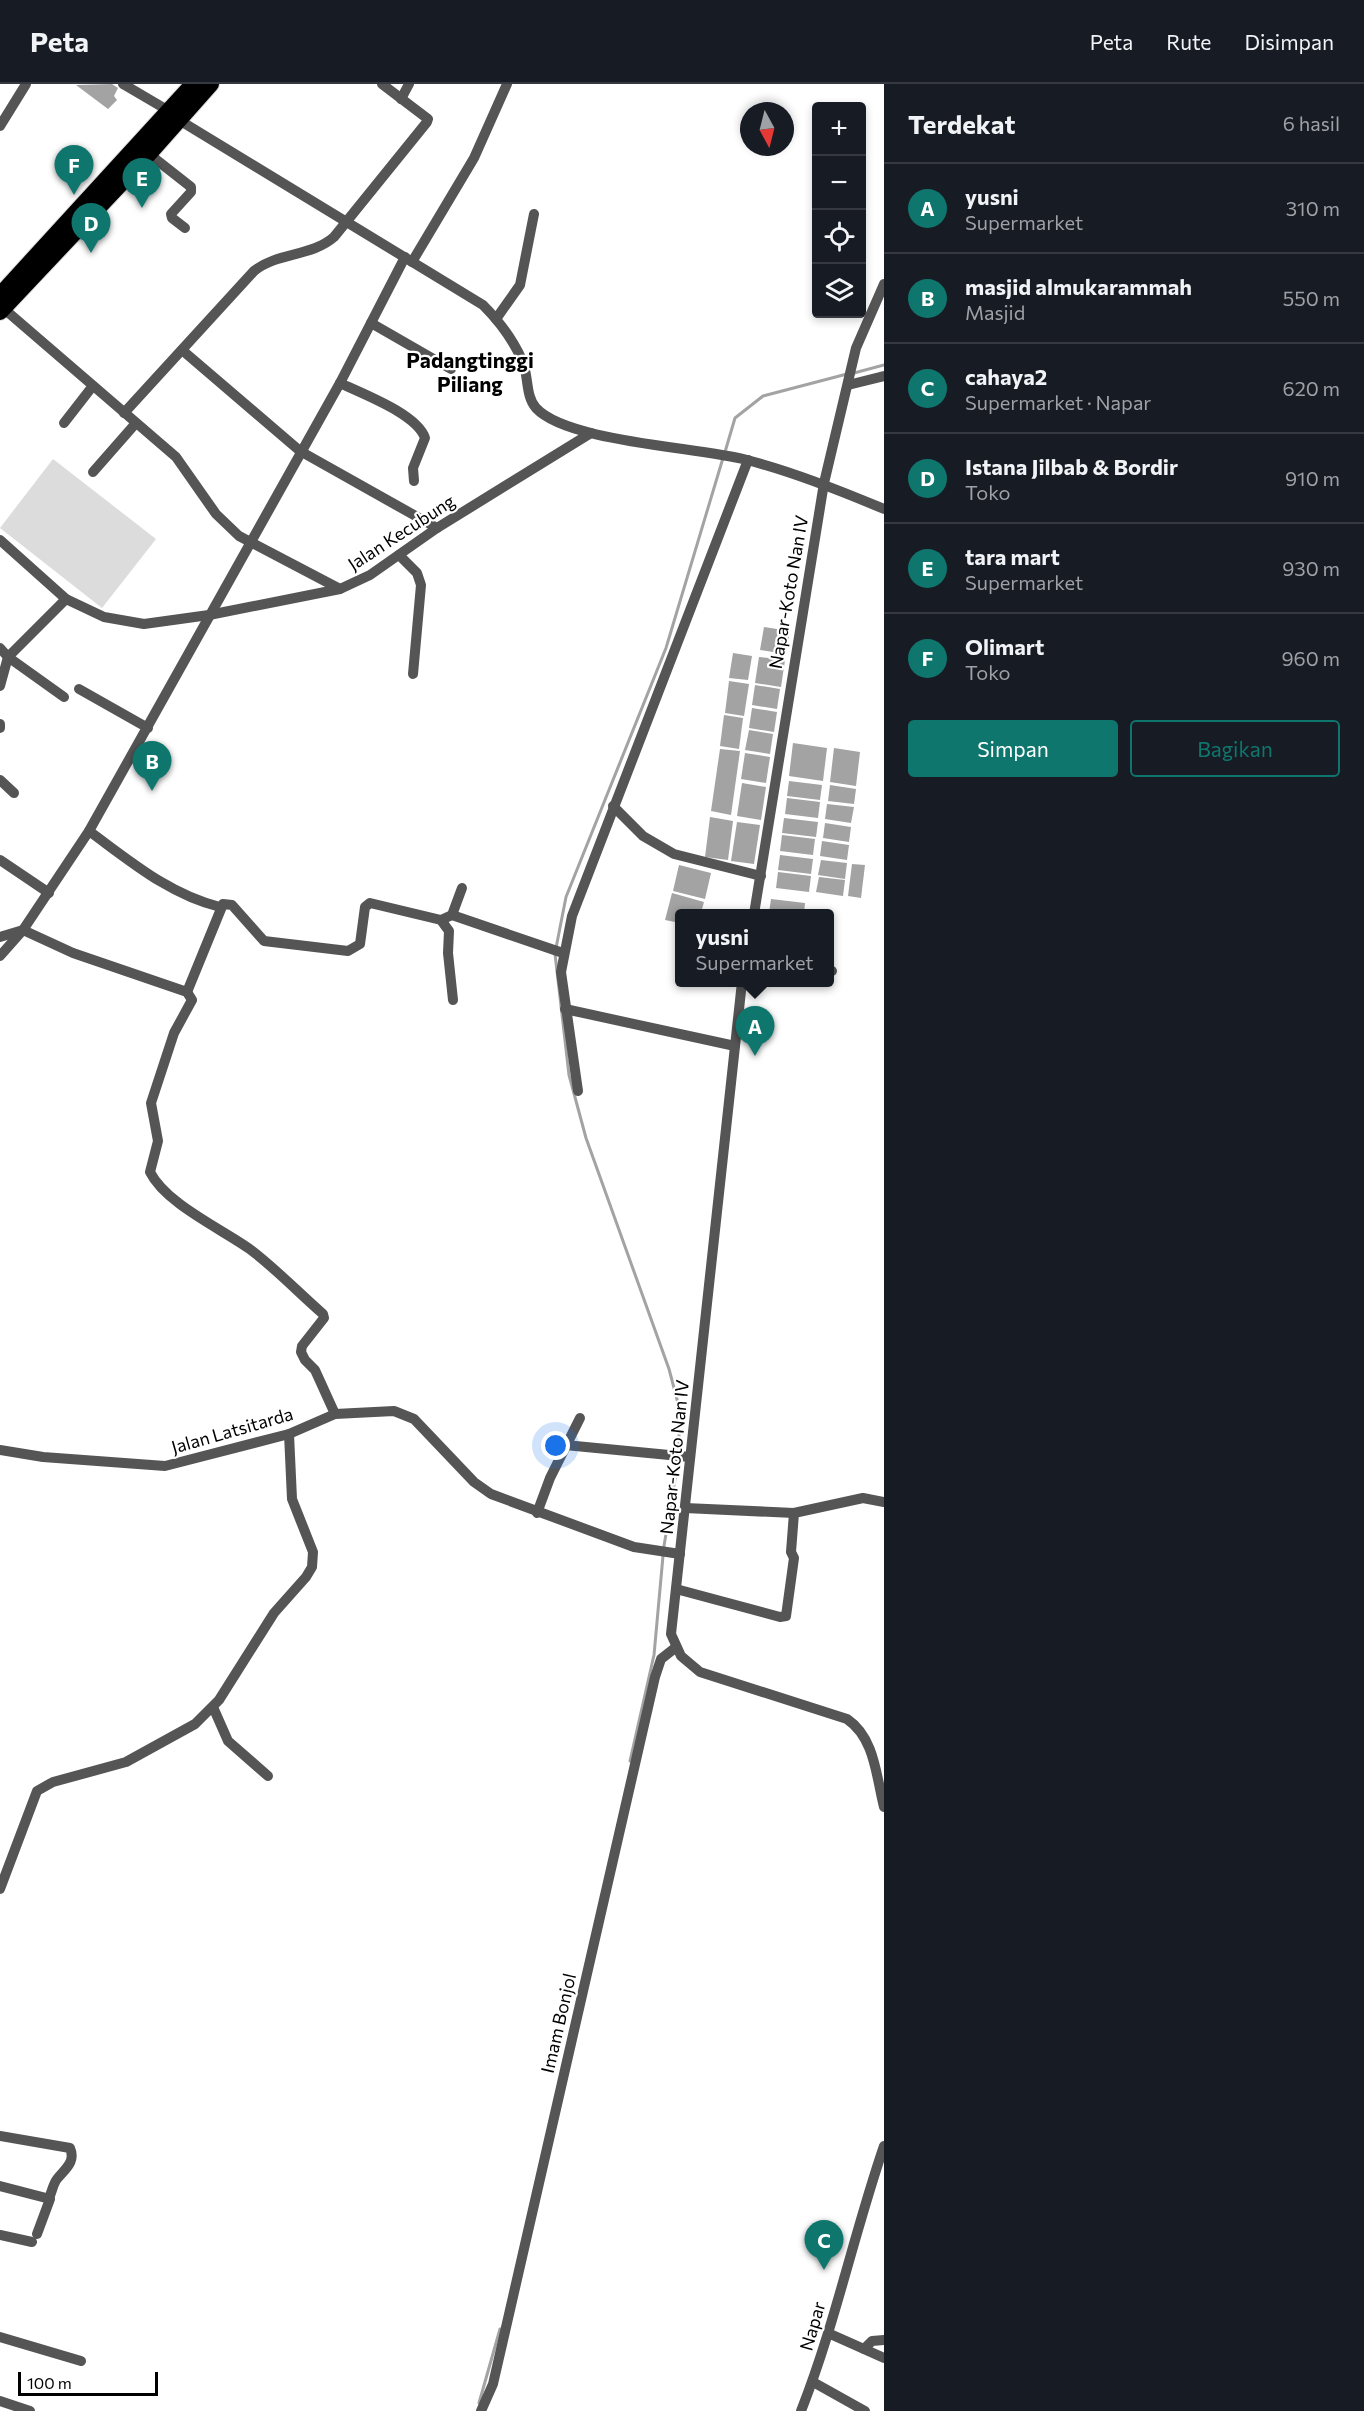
<!DOCTYPE html>
<html lang="id">
<head>
<meta charset="utf-8">
<style>
	:root { --surface:#171b24; --page:#242831; --text:#f1f3f6; --muted:#9ea1a6; --line:#363941; --accent:#0f766e }
	body { margin:0; font-family:Commissioner,sans-serif; background:var(--page); color:var(--text) }
	.controls { position:absolute; right:18px; top:18px; display:grid; overflow:hidden; border-radius:6px; box-shadow:0 3px 9px #0003 }
	.controls button { width:54px; height:54px; display:grid; place-items:center; padding:0; border:0; border-bottom:2px solid var(--line); background:var(--surface); color:var(--text); font:30px sans-serif }
	.compass { position:absolute; left:740px; top:18px; width:54px; height:54px; border-radius:50%; background:var(--surface); box-shadow:0 3px 9px #0003; rotate:173deg }
	.scale { position:absolute; left:18px; bottom:15px; width:140px; box-sizing:border-box; padding-left:6px; border:3px solid #000; border-top:0; font-size:16px; line-height:21px; white-space:nowrap; color:#000; -webkit-text-stroke:4px #fff; paint-order:stroke }
	.you { position:absolute; left:556px; top:1362px; width:21px; height:21px; margin:-15px; border:4px solid #fff; border-radius:50%; background:#1a73e8; box-shadow:0 0 0 9px #1a73e833 }
	.badge { display:grid; place-items:center; width:39px; height:39px; border-radius:50%; background:var(--accent); color:#fff; font-size:20px; font-weight:700 }
	.pin { position:absolute; translate:-50% -50px; filter:drop-shadow(0 2px 3px #0008) }
	.pin::after { content:''; position:absolute; top:32px; width:21px; height:18px; background:inherit; clip-path:polygon(0 0,100% 0,50% 100%) }
	.popup { position:absolute; left:675px; top:825px; width:159px; height:78px; box-sizing:border-box; display:grid; place-content:center; border-radius:6px; background:var(--surface); filter:drop-shadow(0 2px 4px #0005); font-size:20px; white-space:nowrap; color:var(--muted) }
	.popup b { font-size:22px; color:var(--text) }
	.popup::after { content:''; position:absolute; left:50%; top:100%; margin-left:-12px; border:12px solid transparent; border-top-color:var(--surface) }
	.list { margin:0; padding:0; list-style:none }
	h2 { display:flex; justify-content:space-between; align-items:center; height:78px; margin:0; padding:0 24px; font-size:26px }
	h2 small { font-size:20px; font-weight:400; color:var(--muted) }
	.list li { display:grid; grid-template-columns:39px 1fr auto; gap:18px; align-items:center; box-sizing:border-box; height:90px; padding:0 24px; border-top:2px solid var(--line) }
	.list b { display:block; font-size:22px; white-space:nowrap }
	.list p { margin:0; font-size:20px; white-space:nowrap; color:var(--muted) }
	.list em { font-size:20px; font-style:normal; color:var(--muted) }
	.actions { display:flex; gap:12px; padding:18px 24px }
	.actions a { flex:1; padding:14px 0; border:2px solid var(--accent); border-radius:6px; text-align:center; font-size:21px; color:var(--accent) }
	.actions .main { background:var(--accent); color:#fff }
	.icon { flex:none; width:33px; height:33px; fill:none; stroke:currentColor; stroke-width:2; stroke-linecap:round; stroke-linejoin:round }
	.map { position:relative; flex:none; width:884px; height:2327px; overflow:hidden }
	header { display:flex; align-items:center; gap:36px; box-sizing:border-box; height:84px; padding:0 30px; background:var(--surface); border-bottom:2px solid var(--line) }
	header strong { font-size:28px }
	nav { display:flex; gap:33px; margin-inline-start:auto; font-size:21px }
	main { display:flex }
	aside { flex:1; background:var(--surface) }
	.map>svg:first-child { display:block }
	.green { fill:#dcdcdc }
	.water { fill:#a3a3a3 }
	.lines { fill:none; stroke-linecap:round; stroke-linejoin:round }
	.stream { stroke:#a3a3a3; stroke-width:3 }
	.highway-casing { stroke:#dbdbdb; stroke-width:18 }
	.minor { stroke:#555; stroke-width:10 }
	.highway { stroke:#000; stroke-width:16 }
	.labels { text-anchor:middle; dominant-baseline:central; stroke-width:4.5; stroke-linejoin:round; paint-order:stroke }
	.street-label { font-size:18px; fill:#000; stroke:#fff }
	.quarter-label { font-size:21px; font-weight:bold; fill:#000; stroke:#fff }
</style>
</head>
<body>
<header>
<strong>Peta</strong>
<nav><a>Peta</a><a>Rute</a><a>Disimpan</a></nav>
</header>
<main>
<div class="map">
<svg width="884" height="2327" viewBox="0 0 884 2327">
	<rect width="100%" height="100%" fill="#fff"/>
	<polygon class="green" points="53,375 156,455 102,524 0,444"/>
	<g class="water">
		<polygon points="112,0 118,4 114,12 117,16 108,25 76,1"/>
		<polygon points="764,543 790,547 786,570 760,566"/>
		<polygon points="733,569 752,572 748,596 729,594"/>
		<polygon points="759,573 785,576 781,603 755,599"/>
		<polygon points="729,597 749,600 744,632 725,629"/>
		<polygon points="755,601 780,605 777,625 752,621"/>
		<polygon points="752,624 777,628 774,648 749,644"/>
		<polygon points="724,631 743,634 739,665 720,662"/>
		<polygon points="749,646 773,650 770,670 745,666"/>
		<polygon points="793,659 827,664 823,697 789,692"/>
		<polygon points="834,664 860,668 856,702 830,698"/>
		<polygon points="720,665 740,667 731,731 711,727"/>
		<polygon points="745,669 770,673 766,699 741,695"/>
		<polygon points="789,697 822,701 820,716 787,712"/>
		<polygon points="742,699 766,703 761,736 737,732"/>
		<polygon points="830,701 856,705 854,720 828,717"/>
		<polygon points="787,714 820,718 818,734 785,730"/>
		<polygon points="827,720 854,723 851,739 825,735"/>
		<polygon points="710,733 733,737 728,776 705,773"/>
		<polygon points="784,734 818,738 816,753 782,749"/>
		<polygon points="737,738 760,741 754,780 731,777"/>
		<polygon points="825,739 851,743 849,758 823,754"/>
		<polygon points="782,751 815,755 813,771 780,767"/>
		<polygon points="822,757 849,761 847,776 820,772"/>
		<polygon points="780,771 813,775 811,790 778,786"/>
		<polygon points="821,776 847,779 845,795 818,791"/>
		<polygon points="852,780 865,781 861,814 848,812"/>
		<polygon points="679,781 711,789 705,815 673,807"/>
		<polygon points="778,788 811,792 809,808 776,804"/>
		<polygon points="819,793 845,796 843,812 816,808"/>
		<polygon points="672,809 704,818 701,829 680,830 680,839 665,836"/>
		<polygon points="771,815 805,819 804,829 769,829"/>
	</g>
	<g class="lines">
		<g class="stream">
			<polyline points="854,289 884,281"/>
			<polyline points="725,368 735,334 763,312 847,290"/>
			<polyline points="556,864 566,813 666,564 723,374"/>
			<polyline points="555,870 569,991 586,1054 669,1285 679,1323 679,1366"/>
			<polyline points="664,1462 678,1377"/>
			<polyline points="630,1677 654,1571 663,1472"/>
			<polyline points="479,2319 500,2245"/>
		</g>
		<g class="highway-casing">
			<g id="highway">
				<polyline points="0,211 193,0"/>
				<polyline points="0,228 149,70 211,0"/>
			</g>
		</g>
		<g class="minor">
			<polyline points="123,0 169,27"/>
			<polyline points="401,15 409,0"/>
			<path d="M179,36L483,221C499,237 513,256 522,276C529,291 525,312 536,324C567,358 698,363 747,376C794,388 839,406 884,425"/>
			<polyline points="0,42 26,0"/>
			<polyline points="149,70 191,103 191,108 171,130 172,134 185,144"/>
			<polyline points="412,178 474,74 507,0"/>
			<polyline points="3,224 176,373 216,430 239,452 340,505"/>
			<polyline points="496,235 520,201 534,130"/>
			<polyline points="371,239 451,285"/>
			<polyline points="182,266 300,367 437,444"/>
			<path d="M340,299C363,310 417,330 425,354L413,384L414,397"/>
			<polyline points="848,301 884,292"/>
			<path d="M124,329L254,187C278,168 311,173 334,153L427,38L428,35L382,0"/>
			<polyline points="64,339 92,303"/>
			<polyline points="93,388 136,339"/>
			<polyline points="0,456 66,515 104,533 144,540 209,531 340,505 370,491 437,444 591,349"/>
			<polyline points="399,471 417,489 421,501 413,590"/>
			<polyline points="0,564 8,573 64,613"/>
			<polyline points="0,602 8,573 66,515"/>
			<polyline points="79,605 148,644"/>
			<polyline points="0,640 0,644"/>
			<polyline points="0,696 14,709"/>
			<polyline points="613,722 643,752 674,770 761,792"/>
			<path d="M89,747C130,777 170,811 220,823"/>
			<polyline points="0,776 49,809"/>
			<polyline points="754,830 824,399 856,264 884,200"/>
			<polyline points="452,831 563,869"/>
			<path d="M0,853L23,846L73,869L187,908L192,916L174,949L151,1019L158,1057L150,1088C166,1120 222,1145 251,1166C276,1185 299,1209 323,1230L324,1234L302,1262L301,1268L305,1276L315,1286L335,1330"/>
			<polyline points="0,872 23,846 89,747 340,299 405,173"/>
			<polyline points="830,886 832,887"/>
			<path d="M742,898L671,1550L681,1572L700,1588L847,1635C875,1654 876,1692 884,1723"/>
			<polyline points="187,908 223,820 232,821 264,857 348,867 360,860 365,823 370,819 441,836"/>
			<polyline points="453,916 448,869 449,847 441,836 452,831 462,804"/>
			<polyline points="565,925 735,962"/>
			<polyline points="578,1007 561,888 572,832 748,376"/>
			<polyline points="565,1361 690,1373"/>
			<polyline points="0,1366 43,1373 165,1382 289,1350 335,1330 394,1327 414,1335 474,1398 491,1410 634,1463 680,1470"/>
			<polyline points="685,1424 794,1429 863,1414 884,1418"/>
			<polyline points="537,1429 550,1394 580,1334"/>
			<polyline points="676,1505 780,1533 786,1532 794,1474 791,1468 794,1429"/>
			<polyline points="213,1623 228,1657 268,1692"/>
			<polyline points="0,1805 37,1707 53,1698 126,1678 195,1640 219,1616 274,1529 306,1493 312,1483 313,1468 292,1415 289,1350"/>
			<path d="M0,2052L70,2064C76,2078 65,2085 57,2095C53,2100 52,2108 49,2114"/>
			<polyline points="0,2102 50,2115 37,2150"/>
			<polyline points="0,2151 32,2158"/>
			<polyline points="828,2249 884,2274"/>
			<polyline points="0,2253 81,2277"/>
			<polyline points="864,2265 872,2257 884,2256"/>
			<polyline points="813,2298 865,2327"/>
			<polyline points="0,2317 30,2327"/>
			<polyline points="481,2327 493,2300 655,1593 661,1575 675,1564"/>
			<path d="M801,2327C835,2241 854,2149 884,2062"/>
		</g>
		<use href="#highway" class="highway"/>
	</g>
	<g class="labels">
		<g class="street-label">
			<text transform="translate(401 448) rotate(-33)">Jalan Kecubung</text>
			<text transform="translate(788 508) rotate(-80)">Napar-Koto Nan IV</text>
			<text transform="translate(232 1346) rotate(-16)">Jalan Latsitarda</text>
			<text transform="translate(674 1373) rotate(-84)">Napar-Koto Nan IV</text>
			<text transform="translate(558 1939) rotate(-77)">Imam Bonjol</text>
			<text transform="translate(812 2242) rotate(-74)">Napar</text>
		</g>
		<g class="quarter-label">
			<text x="470" y="275">Padangtinggi<tspan x="470" dy="24">Piliang</tspan></text>
		</g>
	</g>
</svg>
<div class="controls">
<button>+</button>
<button>−</button>
<button><svg class="icon" aria-label="locate" viewBox="0 0 24 24"><circle cx="12" cy="12" r="6"/><path d="M12 2v4M12 18v4M2 12h4M18 12h4"/></svg></button>
<button><svg class="icon" aria-label="layers" viewBox="0 0 24 24"><path d="M12 4l9 5-9 5-9-5zM3 14l9 5 9-5"/></svg></button>
</div>
<svg class="compass" viewBox="-18 -18 36 36"><path d="M0-13l5 13h-10z" fill="#e53935"/><path d="M0 13l5-13h-10z" fill="#9ea1a6"/></svg>
<div class="scale">100 m</div>
<div class="you"></div>
<div class="pin badge" style="left:755px;top:972px">A</div>
<div class="popup"><b>yusni</b>Supermarket</div>
<div class="pin badge" style="left:152px;top:707px">B</div>
<div class="pin badge" style="left:824px;top:2186px">C</div>
<div class="pin badge" style="left:91px;top:169px">D</div>
<div class="pin badge" style="left:142px;top:124px">E</div>
<div class="pin badge" style="left:74px;top:111px">F</div>
</div>
<aside>
<h2>Terdekat<small>6 hasil</small></h2>
<ul class="list">
<li><span class="badge">A</span><div><b>yusni</b><p>Supermarket</p></div><em>310 m</em></li>
<li><span class="badge">B</span><div><b>masjid almukarammah</b><p>Masjid</p></div><em>550 m</em></li>
<li><span class="badge">C</span><div><b>cahaya2</b><p>Supermarket · Napar</p></div><em>620 m</em></li>
<li><span class="badge">D</span><div><b>Istana Jilbab &amp; Bordir</b><p>Toko</p></div><em>910 m</em></li>
<li><span class="badge">E</span><div><b>tara mart</b><p>Supermarket</p></div><em>930 m</em></li>
<li><span class="badge">F</span><div><b>Olimart</b><p>Toko</p></div><em>960 m</em></li>
</ul>
<div class="actions"><a class="main">Simpan</a><a>Bagikan</a></div>
</aside>
</main>
</body>
</html>
